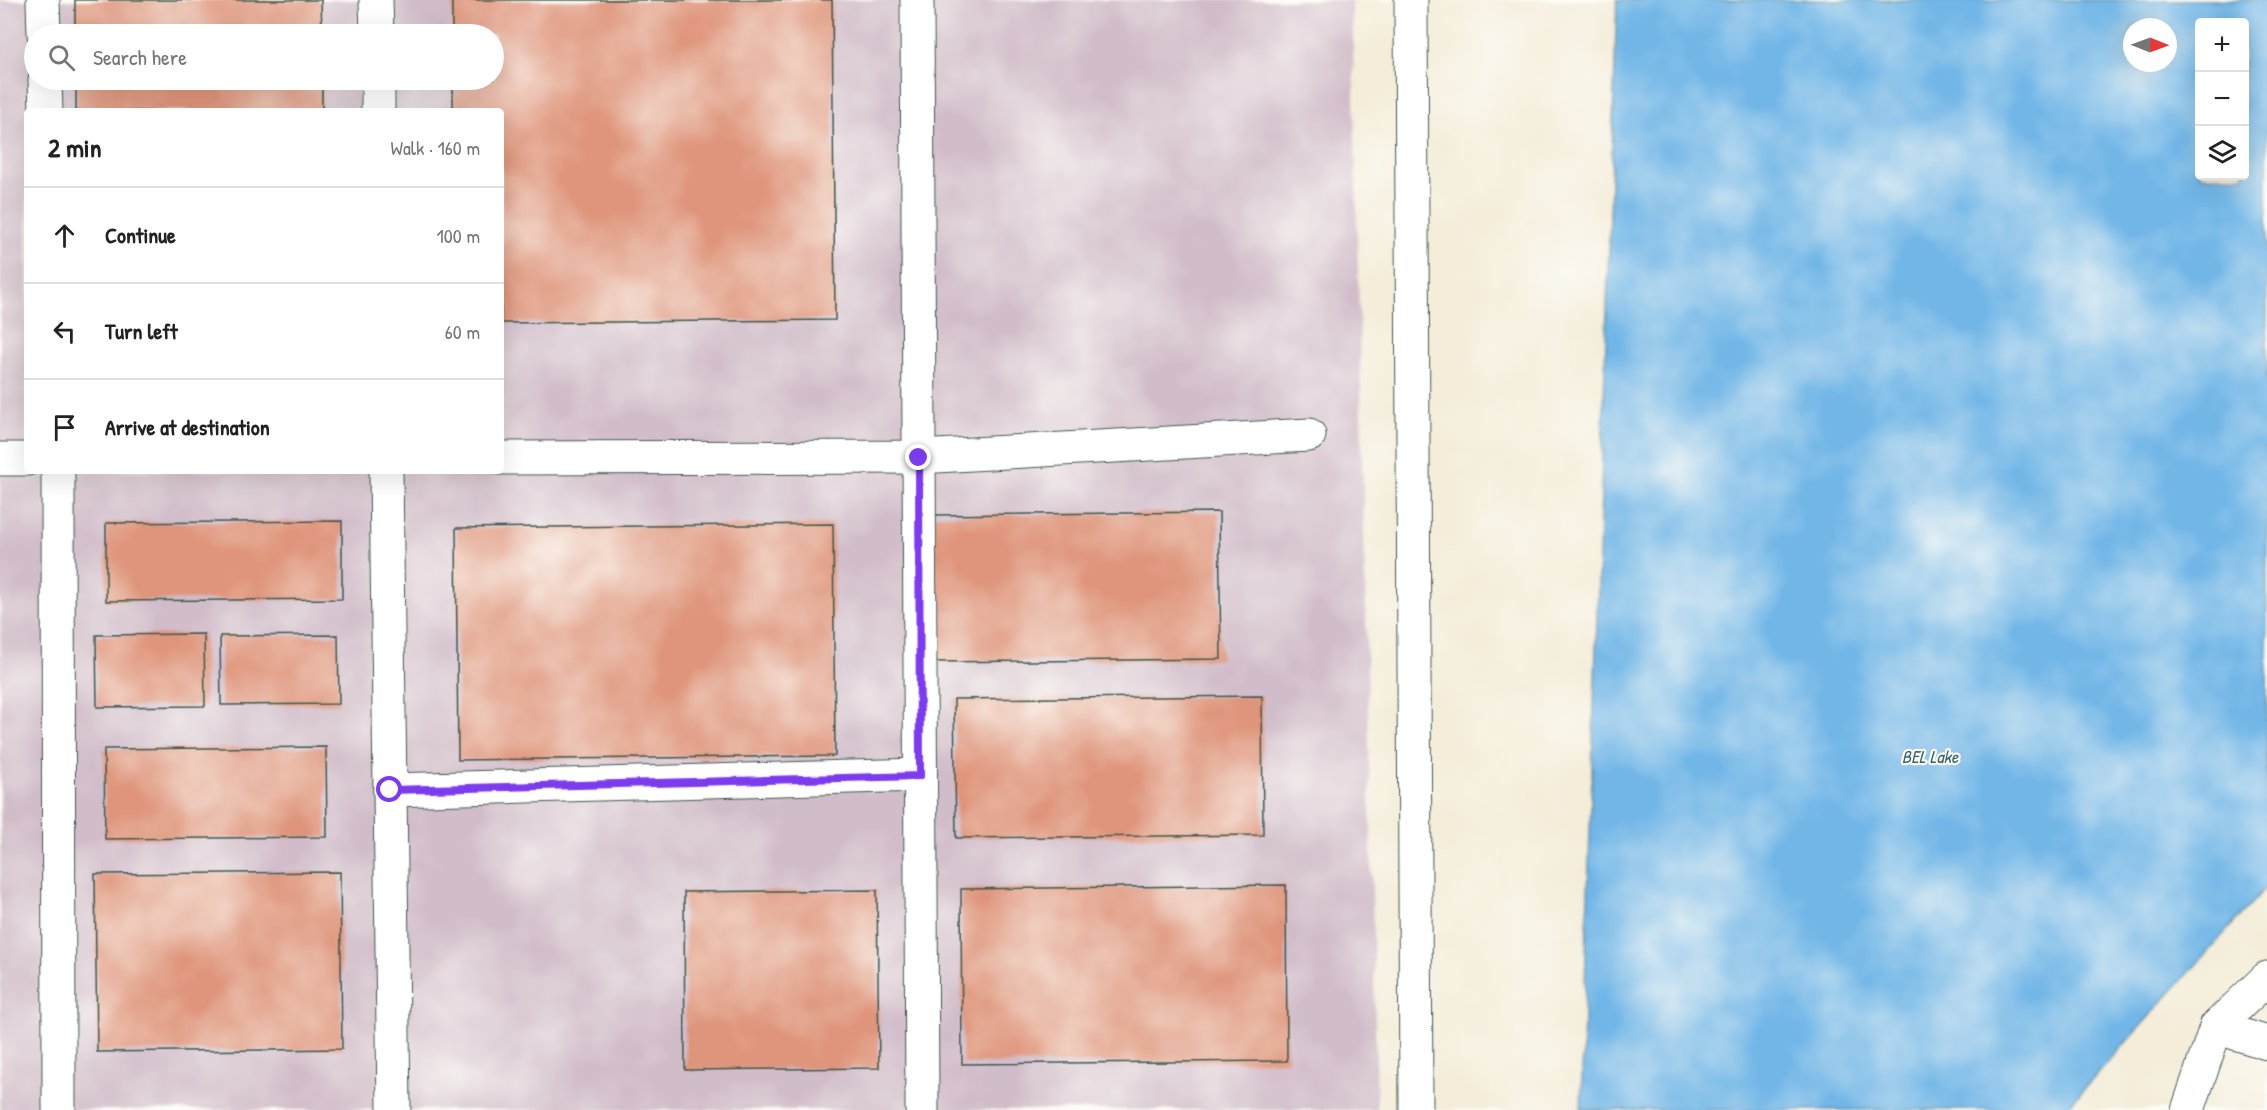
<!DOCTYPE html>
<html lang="en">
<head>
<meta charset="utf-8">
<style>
	:root { --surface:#fff; --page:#f6f6f6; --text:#222; --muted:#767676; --line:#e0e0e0 }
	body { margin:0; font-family:"Patrick Hand",sans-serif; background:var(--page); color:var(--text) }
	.controls { position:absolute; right:18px; top:18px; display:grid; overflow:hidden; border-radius:6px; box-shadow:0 6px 24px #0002 }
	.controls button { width:54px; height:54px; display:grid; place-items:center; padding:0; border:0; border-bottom:2px solid var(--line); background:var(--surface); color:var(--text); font:30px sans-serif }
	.compass { position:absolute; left:2123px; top:18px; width:54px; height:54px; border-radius:50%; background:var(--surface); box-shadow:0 6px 24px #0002; rotate:91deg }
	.stop { position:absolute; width:18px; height:18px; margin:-14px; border:4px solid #7c3aed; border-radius:50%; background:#fff }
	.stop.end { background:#7c3aed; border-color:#fff; box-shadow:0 2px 6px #0008 }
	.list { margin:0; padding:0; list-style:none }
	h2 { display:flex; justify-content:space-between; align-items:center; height:78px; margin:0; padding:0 24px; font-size:26px }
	h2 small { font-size:20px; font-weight:400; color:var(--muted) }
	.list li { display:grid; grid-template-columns:39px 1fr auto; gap:18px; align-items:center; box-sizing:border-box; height:96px; padding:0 24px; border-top:2px solid var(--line) }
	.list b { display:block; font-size:22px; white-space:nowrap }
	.list em { font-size:20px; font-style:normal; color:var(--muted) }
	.icon { flex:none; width:33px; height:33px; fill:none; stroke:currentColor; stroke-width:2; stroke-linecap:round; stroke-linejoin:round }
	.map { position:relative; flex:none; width:2267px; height:1110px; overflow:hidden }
	.search { position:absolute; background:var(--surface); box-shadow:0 6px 24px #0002; left:24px; top:24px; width:480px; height:66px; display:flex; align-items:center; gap:15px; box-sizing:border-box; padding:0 21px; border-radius:33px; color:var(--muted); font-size:22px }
	.panel { position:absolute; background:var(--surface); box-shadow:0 6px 24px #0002; left:24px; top:108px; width:480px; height:366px; border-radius:6px }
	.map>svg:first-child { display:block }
	.industrial { fill:#d1bdca; fill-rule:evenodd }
	.water { fill:#71b6e7; stroke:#487a8e; stroke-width:1.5; fill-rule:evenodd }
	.building { fill:#df957c }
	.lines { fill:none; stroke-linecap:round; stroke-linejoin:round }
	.minor-casing { stroke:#3f574d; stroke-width:35 }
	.minor { stroke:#fff; stroke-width:33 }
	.route { stroke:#7c3aed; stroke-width:8 }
	.labels { text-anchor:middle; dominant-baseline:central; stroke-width:4.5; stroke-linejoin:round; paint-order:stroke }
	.water-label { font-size:18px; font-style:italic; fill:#38616a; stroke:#fdfcf7 }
</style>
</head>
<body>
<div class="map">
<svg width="2267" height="1110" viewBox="0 0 2267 1110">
	<rect width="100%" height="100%" fill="#fdfcf7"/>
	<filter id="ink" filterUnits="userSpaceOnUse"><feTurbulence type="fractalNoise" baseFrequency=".0167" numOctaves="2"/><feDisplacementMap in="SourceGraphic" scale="12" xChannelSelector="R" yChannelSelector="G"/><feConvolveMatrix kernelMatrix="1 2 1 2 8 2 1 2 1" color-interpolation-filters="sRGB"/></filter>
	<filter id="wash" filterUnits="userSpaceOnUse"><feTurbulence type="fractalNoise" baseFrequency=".008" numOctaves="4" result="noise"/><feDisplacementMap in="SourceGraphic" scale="24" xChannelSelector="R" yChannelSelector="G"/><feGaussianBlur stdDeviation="1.35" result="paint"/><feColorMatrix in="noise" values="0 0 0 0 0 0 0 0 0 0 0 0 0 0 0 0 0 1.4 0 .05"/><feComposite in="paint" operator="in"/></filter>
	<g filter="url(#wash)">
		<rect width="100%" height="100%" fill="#f4edda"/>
		<path class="industrial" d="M0,0H1352L1377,1110H0ZM34,34H494V80H34ZM27,111H501V471H27Z"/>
		<path class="water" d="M1617,0H2267V886L2065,1110H1581ZM2200,22H2244V176H2200ZM2132,27H2168V63H2132Z"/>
		<g id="blocks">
			<g class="building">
				<polygon points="75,0 321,0 322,34 75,34"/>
				<polygon points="452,0 832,0 835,320 501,323 501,111 453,111 453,80 494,80 494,34 452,34"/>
				<rect x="76" y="80" width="246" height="31"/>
				<polygon points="1219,512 1221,659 936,662 935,515"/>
				<polygon points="342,521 342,599 106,601 106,523"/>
				<polygon points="833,524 835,756 458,760 456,528"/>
				<polygon points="204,634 205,706 97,707 96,635"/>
				<polygon points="338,635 339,704 221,705 220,636"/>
				<polygon points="1262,696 1263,835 956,838 954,699"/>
				<polygon points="326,747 327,837 105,839 104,749"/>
				<polygon points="340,872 342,1049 97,1052 95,874"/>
				<polygon points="1286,885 1287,1061 962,1064 961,889"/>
				<polygon points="877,890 879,1068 685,1070 684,892"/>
			</g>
		</g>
	</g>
	<g filter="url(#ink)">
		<use href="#blocks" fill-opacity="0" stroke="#3f574d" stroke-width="1.5"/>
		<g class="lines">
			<g class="minor-casing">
				<g id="minor">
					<polyline points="43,0 44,34"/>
					<polyline points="376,0 377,34"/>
					<polyline points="917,0 922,1110"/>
					<polyline points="1411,0 1416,1110"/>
					<polyline points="45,80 46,111"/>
					<polyline points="378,80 378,111"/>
					<polyline points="501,458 919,457 1309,435"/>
					<polyline points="0,459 27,459"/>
					<polyline points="58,471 59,1110"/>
					<polyline points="386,471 394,1110"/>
					<polyline points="390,790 920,775"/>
					<polyline points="2216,1027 2267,1043"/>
					<polyline points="2188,1110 2216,1027 2267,978"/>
				</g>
			</g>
			<use href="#minor" class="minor"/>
		</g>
	</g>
	<g class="lines" filter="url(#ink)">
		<polyline class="route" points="390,790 920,776 919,458"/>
	</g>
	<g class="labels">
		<g class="water-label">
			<text x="1930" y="756">BEL Lake</text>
		</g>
	</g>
</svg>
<div class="controls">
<button>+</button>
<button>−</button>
<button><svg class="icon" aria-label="layers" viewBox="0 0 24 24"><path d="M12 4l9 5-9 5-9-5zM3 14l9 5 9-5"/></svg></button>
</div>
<svg class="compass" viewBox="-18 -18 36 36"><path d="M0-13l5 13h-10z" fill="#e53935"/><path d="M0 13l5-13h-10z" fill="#767676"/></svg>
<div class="stop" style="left:390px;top:790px"></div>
<div class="stop end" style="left:919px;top:458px"></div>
<div class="search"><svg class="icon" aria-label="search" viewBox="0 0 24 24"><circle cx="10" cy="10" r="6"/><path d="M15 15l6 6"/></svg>Search here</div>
<section class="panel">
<h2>2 min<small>Walk · 160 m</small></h2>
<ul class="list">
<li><svg class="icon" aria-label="ahead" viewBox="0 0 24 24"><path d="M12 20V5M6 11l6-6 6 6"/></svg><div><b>Continue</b></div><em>100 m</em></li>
<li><svg class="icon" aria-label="left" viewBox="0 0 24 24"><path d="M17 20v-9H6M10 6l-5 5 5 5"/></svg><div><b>Turn left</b></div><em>60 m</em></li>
<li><svg class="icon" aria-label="arrive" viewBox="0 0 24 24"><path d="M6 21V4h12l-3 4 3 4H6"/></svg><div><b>Arrive at destination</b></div></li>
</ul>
</section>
</div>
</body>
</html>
